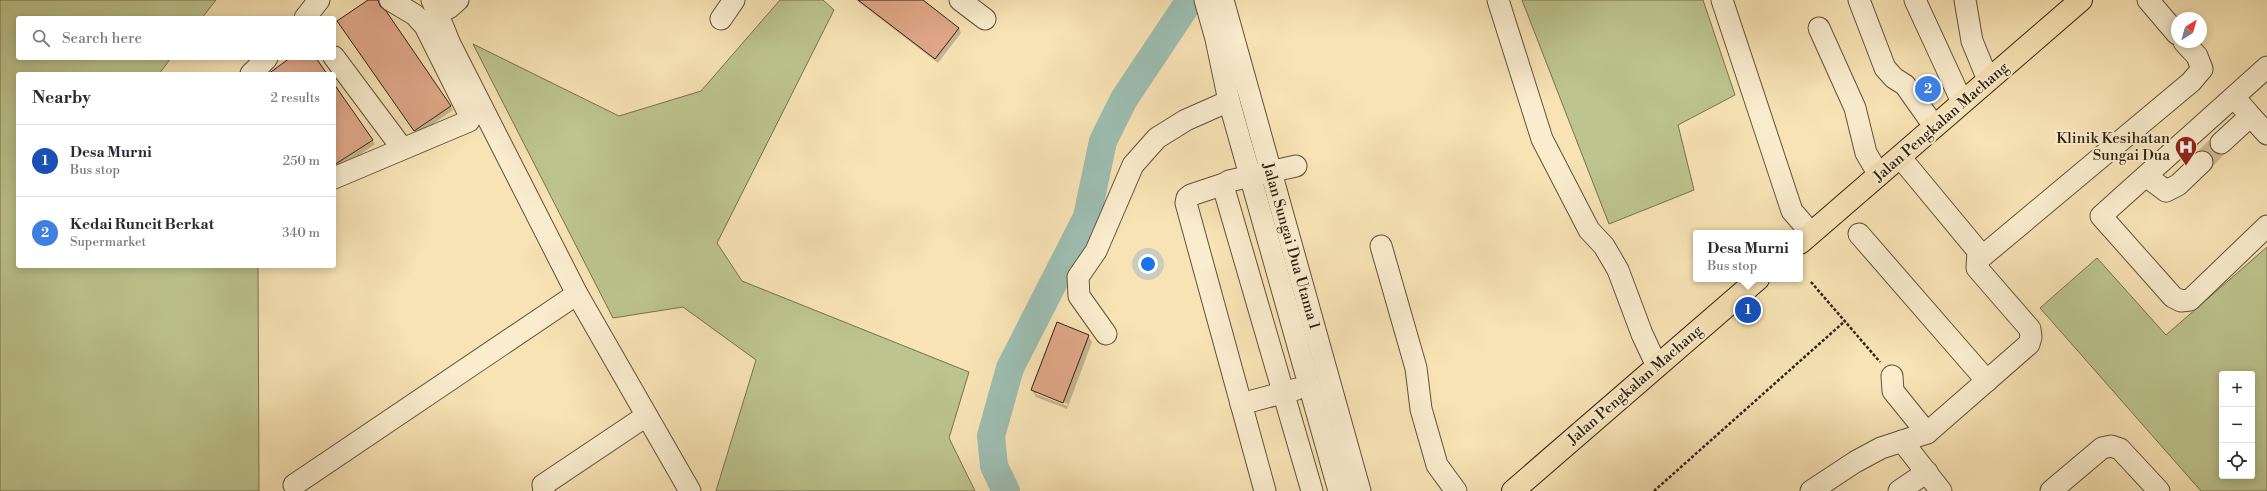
<!DOCTYPE html>
<html lang="en">
<head>
<meta charset="utf-8">
<style>
	:root { --surface:#fff; --page:#f7f7f7; --text:#2b2b33; --muted:#7c7c81; --line:#e1e1e2; --accent:#ea580c }
	body { margin:0; font-family:"Libre Bodoni",serif; background:var(--page); color:var(--text) }
	.controls { position:absolute; right:12px; bottom:12px; display:grid; overflow:hidden; border-radius:4px; box-shadow:0 2px 10px #0003 }
	.controls button { width:36px; height:36px; display:grid; place-items:center; padding:0; border:0; border-bottom:1px solid var(--line); background:var(--surface); color:var(--text); font:20px sans-serif }
	.compass { position:absolute; left:2171px; top:12px; width:36px; height:36px; border-radius:50%; background:var(--surface); box-shadow:0 2px 10px #0003; rotate:37deg }
	.you { position:absolute; left:1148px; top:264px; width:14px; height:14px; margin:-10px; border:3px solid #fff; border-radius:50%; background:#1a73e8; box-shadow:0 0 0 6px #1a73e833 }
	.badge { display:grid; place-items:center; width:26px; height:26px; border-radius:50%; background:var(--accent); color:#fff; font-size:13px; font-weight:700 }
	.pin { position:absolute; translate:-50% -50%; border:2px solid #fff; box-shadow:0 1px 4px #0006 }
	.popup { position:absolute; left:1693px; top:230px; width:110px; height:52px; box-sizing:border-box; display:grid; place-content:center; border-radius:4px; background:var(--surface); filter:drop-shadow(0 1px 3px #0005); font-size:13px; white-space:nowrap; color:var(--muted) }
	.popup b { font-size:15px; color:var(--text) }
	.popup::after { content:''; position:absolute; left:50%; top:100%; margin-left:-8px; border:8px solid transparent; border-top-color:var(--surface) }
	.list { margin:0; padding:0; list-style:none }
	h2 { display:flex; justify-content:space-between; align-items:center; height:52px; margin:0; padding:0 16px; font-size:17px }
	h2 small { font-size:13px; font-weight:400; color:var(--muted) }
	.list li { display:grid; grid-template-columns:26px 1fr auto; gap:12px; align-items:center; box-sizing:border-box; height:72px; padding:0 16px; border-top:1px solid var(--line) }
	.list b { display:block; font-size:15px; white-space:nowrap }
	.list p { margin:0; font-size:13px; white-space:nowrap; color:var(--muted) }
	.list em { font-size:13px; font-style:normal; color:var(--muted) }
	.icon { flex:none; width:22px; height:22px; fill:none; stroke:currentColor; stroke-width:2; stroke-linecap:round; stroke-linejoin:round }
	.map { position:relative; flex:none; width:2267px; height:491px; overflow:hidden }
	.search { position:absolute; background:var(--surface); box-shadow:0 2px 10px #0003; left:16px; top:16px; width:320px; height:44px; display:flex; align-items:center; gap:10px; box-sizing:border-box; padding:0 14px; border-radius:4px; color:var(--muted); font-size:15px }
	.panel { position:absolute; background:var(--surface); box-shadow:0 2px 10px #0003; left:16px; top:72px; width:320px; height:196px; border-radius:4px }
	.map>svg:first-child { display:block }
	.green { fill:#bdc48d; stroke:#767250; fill-rule:evenodd }
	.shadow { fill:#0003; fill-rule:evenodd }
	.lines { fill:none; stroke-linecap:round; stroke-linejoin:round }
	.river { stroke:#9dbeb1; stroke-width:28 }
	.building { fill:#e0a889; stroke:#302112 }
	.minor-tunnel { stroke:#cfbc94; stroke-width:21; stroke-dasharray:21 10; stroke-linecap:butt }
	.minor-casing { stroke:#62523a; stroke-width:23 }
	.major-casing { stroke:#302112; stroke-width:24 }
	.path { stroke:#302112; stroke-width:2.5; stroke-dasharray:3 2; stroke-linecap:butt }
	.minor { stroke:#faedce; stroke-width:21 }
	.major { stroke:#f7e3b4; stroke-width:22 }
	.labels { text-anchor:middle; dominant-baseline:central; stroke-width:4; stroke-linejoin:round; paint-order:stroke }
	.street-label { font-size:15px; fill:#302112; stroke:#faedce }
	.poi-label { font-size:15px; fill:#302112; stroke:#faedce; text-anchor:end }
</style>
</head>
<body>
<div class="map">
<svg width="2267" height="491" viewBox="0 0 2267 491">
	<rect width="100%" height="100%" fill="#f7e3b4"/>
	<filter id="stains"><feTurbulence type="fractalNoise" baseFrequency=".005" numOctaves="4"/><feColorMatrix values="0 0 0 0 .2 0 0 0 0 .09 0 0 0 0 .02 0 0 0 .5 -.17"/></filter>
	<radialGradient id="worn" r=".72"><stop offset=".6" stop-color="#630" stop-opacity="0"/><stop offset="1" stop-color="#630" stop-opacity=".3"/></radialGradient>
	<g class="green">
		<polygon points="0,0 216,0 202,18 18,18 18,58 171,58 159,74 18,74 18,266 258,266 259,491 0,491"/>
		<polygon points="780,0 823,0 834,10 717,243 742,281 969,372 949,438 975,491 716,491 756,360 683,307 613,318 473,44 619,116 701,91"/>
		<polygon points="1522,0 1703,0 1735,95 1678,125 1694,190 1609,224"/>
		<path d="M2267,247V491H2201L2040,308L2097,258L2166,335ZM2222,374H2252V476H2222Z"/>
	</g>
	<g class="shadow">
		<polygon points="370,0 376,0 453,110 417,135 341,26"/>
		<polygon points="856,0 921,0 959,28 961,33 938,63"/>
		<polygon points="334,86 375,144 344,166 334,170"/>
		<path d="M1057,324L1088,336L1092,342L1067,409L1036,397L1032,390ZM1036,391L1068,404L1067,406L1036,394Z"/>
	</g>
	<g class="lines">
		<polyline class="river" points="1006,491 994,466 991,436 1010,368 1087,217 1103,141 1124,99 1190,0"/>
	</g>
	<g class="building">
		<polygon points="368,0 378,0 380,6 386,11 451,106 414,131 337,21"/>
		<polygon points="858,0 923,0 959,28 935,59"/>
		<polygon points="290,58 316,58 327,74 268,74"/>
		<polygon points="334,84 373,140 334,165"/>
		<polygon points="1057,322 1089,335 1063,403 1031,390"/>
	</g>
	<g class="lines">
		<polyline class="minor-tunnel" points="2202,162 2221,143"/>
		<g class="minor-casing">
			<g id="minor">
				<polyline points="432,0 450,44 577,294 690,491"/>
				<polyline points="436,0 449,8 458,0"/>
				<polyline points="960,0 985,19"/>
				<polyline points="1205,0 1216,39 1229,101 1339,491"/>
				<polyline points="1223,0 1360,491"/>
				<polyline points="1498,0 1542,139 1589,230 1604,246 1618,270 1642,334 1657,366"/>
				<polyline points="1722,0 1792,211 1811,233"/>
				<polyline points="1859,0 1885,68 1894,78 1905,85 1934,126"/>
				<polyline points="1915,0 1962,102"/>
				<polyline points="1965,0 1972,41 1988,80"/>
				<polyline points="2148,0 2177,34"/>
				<polyline points="305,18 319,0"/>
				<polyline points="721,19 734,0"/>
				<polyline points="1819,28 1855,108 1866,153 1879,175"/>
				<polyline points="334,57 402,148"/>
				<polyline points="2267,67 2101,216 2173,297 2181,301 2190,300 2267,226"/>
				<polyline points="251,74 267,58"/>
				<polyline points="2247,112 2267,134"/>
				<polyline points="2221,143 2246,120 2247,112 2234,97"/>
				<polyline points="1296,166 1229,181 1224,184 1224,189 1312,491"/>
				<polyline points="2146,176 2166,191 2178,185 2202,162"/>
				<polyline points="334,178 469,121 468,112 425,26 415,15 390,0"/>
				<polyline points="1224,184 1191,195 1187,198 1186,203 1265,491"/>
				<polyline points="1859,234 1987,381"/>
				<polyline points="1381,246 1416,368 1421,409 1437,465 1456,491"/>
				<polyline points="1978,260 2191,82 2202,69 2197,56 2184,42"/>
				<polyline points="1106,334 1079,296 1078,277 1096,251 1133,165 1157,138 1186,120 1229,101"/>
				<polyline points="1892,376 1893,391 1927,433"/>
				<polyline points="1241,404 1297,389"/>
				<polyline points="1902,441 1941,491"/>
				<polyline points="294,485 577,294"/>
				<polyline points="544,491 543,485 646,416"/>
				<polyline points="1811,491 1855,462 1881,448 1927,433 2029,344 2031,337 2030,329 1977,268 1978,251 1900,157"/>
				<polyline points="1899,491 1927,472"/>
				<polyline points="2051,491 2102,448 2111,446 2120,449 2159,491"/>
			</g>
		</g>
		<g class="major-casing">
			<g id="major">
				<polyline points="1800,243 2081,0"/>
				<polyline points="1513,491 1758,279"/>
			</g>
		</g>
		<g class="path">
			<polyline points="1811,282 1880,362"/>
			<polyline points="1654,491 1845,321"/>
		</g>
		<use href="#minor" class="minor"/>
		<use href="#major" class="major"/>
	</g>
	<defs>
		<g id="hospital-pin" transform="scale(1.15)"><path d="M0 17L-7.5 6A9.5 9.5 0 1 1 7.5 6Z" fill="#8f2418" stroke="#faedce"/><path d="M-5-5h3v3.5h4V-5h3V5h-3V1.5h-4V5h-3Z" fill="#fff"/></g>
	</defs>
	<g fill-rule="evenodd">
		<use href="#hospital-pin" x="2186" y="147"/>
	</g>
	<g class="labels">
		<g class="street-label">
			<text transform="translate(1941 122) rotate(-41)">Jalan Pengkalan Machang</text>
			<text transform="translate(1291 246) rotate(74)">Jalan Sungai Dua Utama 1</text>
			<text transform="translate(1635 385) rotate(-41)">Jalan Pengkalan Machang</text>
		</g>
		<g class="poi-label">
			<text x="2170" y="138">Klinik Kesihatan<tspan x="2170" dy="17">Sungai Dua</tspan></text>
		</g>
	</g>
	<rect width="100%" height="100%" filter="url(#stains)"/>
	<rect width="100%" height="100%" fill="url(#worn)"/>
</svg>
<div class="controls">
<button>+</button>
<button>−</button>
<button><svg class="icon" aria-label="locate" viewBox="0 0 24 24"><circle cx="12" cy="12" r="6"/><path d="M12 2v4M12 18v4M2 12h4M18 12h4"/></svg></button>
</div>
<svg class="compass" viewBox="-18 -18 36 36"><path d="M0-13l5 13h-10z" fill="#e53935"/><path d="M0 13l5-13h-10z" fill="#7c7c81"/></svg>
<div class="you"></div>
<div class="pin badge" style="left:1748px;top:310px;background:#1a4fb4">1</div>
<div class="popup"><b>Desa Murni</b>Bus stop</div>
<div class="pin badge" style="left:1928px;top:89px;background:#3f7fe0">2</div>
<div class="search"><svg class="icon" aria-label="search" viewBox="0 0 24 24"><circle cx="10" cy="10" r="6"/><path d="M15 15l6 6"/></svg>Search here</div>
<section class="panel">
<h2>Nearby<small>2 results</small></h2>
<ul class="list">
<li><span class="badge" style="background:#1a4fb4">1</span><div><b>Desa Murni</b><p>Bus stop</p></div><em>250 m</em></li>
<li><span class="badge" style="background:#3f7fe0">2</span><div><b>Kedai Runcit Berkat</b><p>Supermarket</p></div><em>340 m</em></li>
</ul>
</section>
</div>
</body>
</html>
